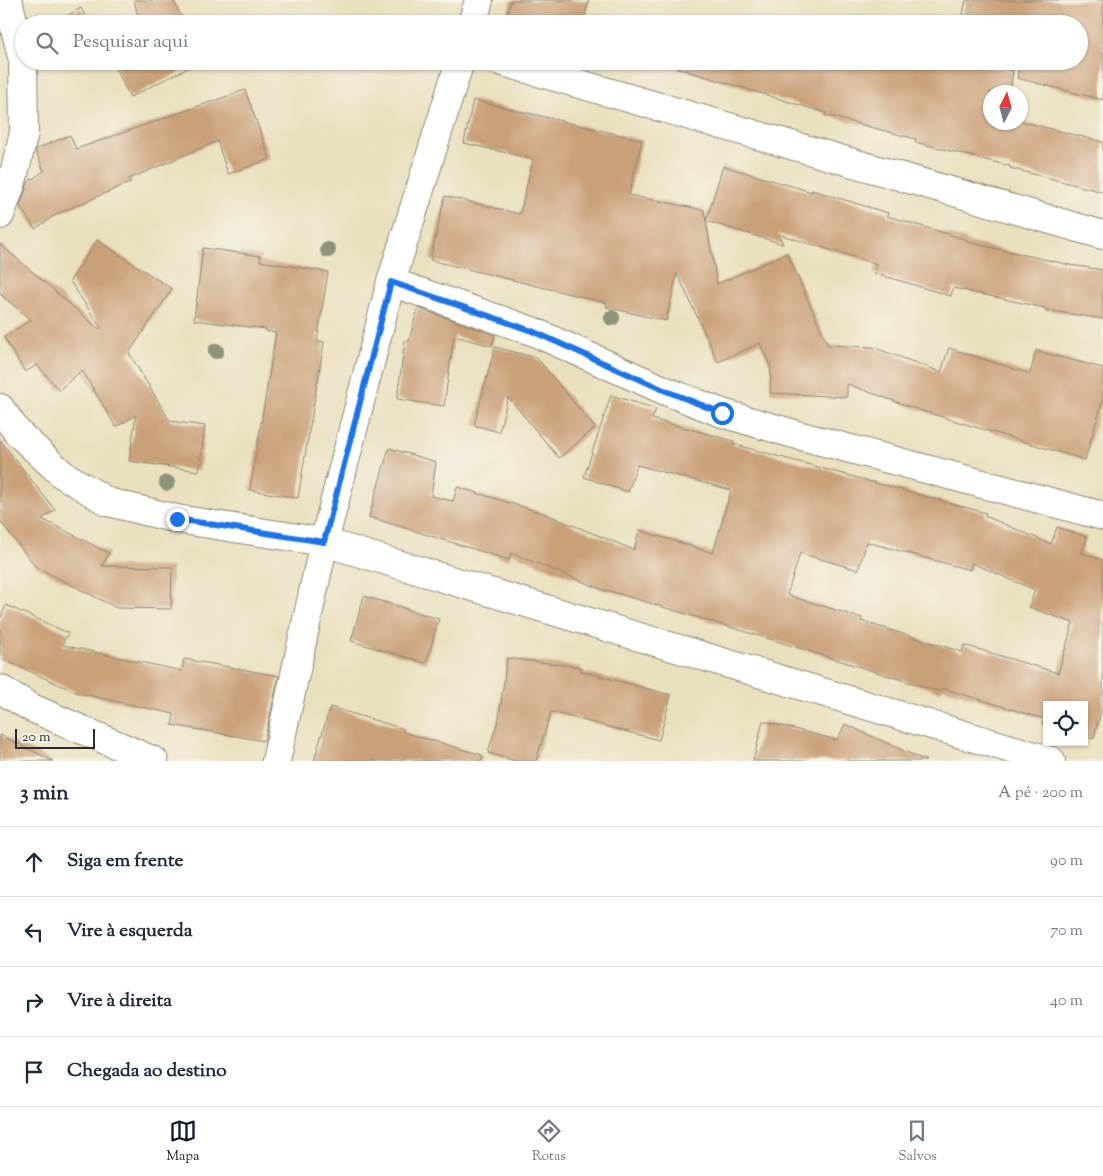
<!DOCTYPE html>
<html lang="pt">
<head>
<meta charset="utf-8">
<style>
	:root { --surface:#fff; --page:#f2f2f3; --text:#1f2937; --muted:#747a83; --line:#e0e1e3; --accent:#111827 }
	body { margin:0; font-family:"Sorts Mill Goudy",serif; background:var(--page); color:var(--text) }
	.controls { position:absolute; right:15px; bottom:15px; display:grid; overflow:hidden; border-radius:0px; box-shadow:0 1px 4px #0004 }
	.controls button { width:45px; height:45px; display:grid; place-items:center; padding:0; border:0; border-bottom:1px solid var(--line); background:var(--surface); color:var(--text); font:25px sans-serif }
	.compass { position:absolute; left:983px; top:85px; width:45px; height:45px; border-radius:50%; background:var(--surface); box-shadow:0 1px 4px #0004; rotate:6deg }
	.scale { position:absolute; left:15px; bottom:12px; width:80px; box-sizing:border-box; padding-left:5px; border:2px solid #2b2b2b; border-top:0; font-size:14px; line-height:18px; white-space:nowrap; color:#2b2b2b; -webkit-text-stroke:4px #f7f3e8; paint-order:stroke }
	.stop { position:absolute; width:15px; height:15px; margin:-11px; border:4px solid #1a73e8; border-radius:50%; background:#fff }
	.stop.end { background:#1a73e8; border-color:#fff; box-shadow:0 1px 5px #0008 }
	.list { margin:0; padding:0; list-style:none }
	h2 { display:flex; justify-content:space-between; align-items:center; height:65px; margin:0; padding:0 20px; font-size:21px }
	h2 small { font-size:16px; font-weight:400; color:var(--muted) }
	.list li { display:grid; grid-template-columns:32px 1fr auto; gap:15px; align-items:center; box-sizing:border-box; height:70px; padding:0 20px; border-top:1px solid var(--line) }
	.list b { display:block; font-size:19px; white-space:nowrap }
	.list em { font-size:16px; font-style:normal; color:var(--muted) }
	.icon { flex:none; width:28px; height:28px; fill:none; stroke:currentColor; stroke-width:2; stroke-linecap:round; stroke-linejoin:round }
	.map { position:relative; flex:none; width:1103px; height:761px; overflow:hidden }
	.search { position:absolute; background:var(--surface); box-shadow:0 1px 4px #0004; left:15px; right:15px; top:15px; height:55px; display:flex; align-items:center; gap:12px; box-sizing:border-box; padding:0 18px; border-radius:28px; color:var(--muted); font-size:19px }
	.sheet { height:345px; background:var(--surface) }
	nav { display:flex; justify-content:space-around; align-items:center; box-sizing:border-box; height:70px; border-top:1px solid var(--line); background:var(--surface); font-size:14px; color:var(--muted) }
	nav a { display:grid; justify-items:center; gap:2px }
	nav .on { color:var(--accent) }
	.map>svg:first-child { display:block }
	.building { fill:#caa078; fill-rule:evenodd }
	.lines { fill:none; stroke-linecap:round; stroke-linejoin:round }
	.minor-casing { stroke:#8a8674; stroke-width:30 }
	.minor { stroke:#fff; stroke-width:28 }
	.tree { fill:#8e9379 }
	.route { stroke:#1a73e8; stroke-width:6 }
</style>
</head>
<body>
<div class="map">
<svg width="1103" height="761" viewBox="0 0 1103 761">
	<rect width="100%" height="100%" fill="#f7f3e8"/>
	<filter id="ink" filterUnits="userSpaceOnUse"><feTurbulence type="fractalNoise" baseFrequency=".02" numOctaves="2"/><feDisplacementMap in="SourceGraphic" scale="10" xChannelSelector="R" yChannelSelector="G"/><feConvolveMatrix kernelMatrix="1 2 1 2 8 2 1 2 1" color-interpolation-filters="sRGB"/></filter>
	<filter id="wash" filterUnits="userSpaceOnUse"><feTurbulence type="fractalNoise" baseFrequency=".0096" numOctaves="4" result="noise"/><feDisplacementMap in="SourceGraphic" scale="20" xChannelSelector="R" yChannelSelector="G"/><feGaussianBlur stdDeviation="1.12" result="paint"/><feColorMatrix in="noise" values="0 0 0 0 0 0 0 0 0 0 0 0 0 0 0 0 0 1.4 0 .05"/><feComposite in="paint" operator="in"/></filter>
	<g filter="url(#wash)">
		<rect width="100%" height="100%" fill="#e9e0bd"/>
		<g id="blocks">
			<g class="building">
				<polygon points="134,0 173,0 185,24 140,24"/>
				<polygon points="511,0 589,0 583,24 530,24 506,18"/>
				<polygon points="966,0 1103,0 1103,100 1017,78 1021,61 1079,61 1079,24 961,24"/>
				<polygon points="81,8 90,24 52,24"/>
				<polygon points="678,18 697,24 676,24"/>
				<polygon points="112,61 202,61 130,97"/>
				<polygon points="664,61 959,61 1013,71 1010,92 990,92 990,122 1020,122 1020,121 1103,142 1103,192 1010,168 1010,166 915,142 916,139 825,115 826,113 664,64"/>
				<polygon points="245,90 270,159 228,174 217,141 129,179 131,182 57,214 35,229 20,206 28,182 44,171 36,152 36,149 70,135 76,149"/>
				<polygon points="473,100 642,140 629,195 704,210 717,284 787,253 828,345 872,347 941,372 949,348 1030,374 1036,351 1103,368 1103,400 1085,460 919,410 847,384 847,397 770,393 771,368 760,343 718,362 677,273 666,321 606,307 607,303 430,260 445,196 520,214 533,159 464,143"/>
				<polygon points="723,166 812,192 812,190 888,213 887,216 968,240 967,242 1070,265 1103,270 1103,319 1045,310 1045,308 953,288 951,296 874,273 877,264 778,234 783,244 706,221"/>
				<polygon points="97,240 172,289 129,353 170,421 205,426 199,471 129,461 136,415 116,427 82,370 59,390 37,365 25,372 4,337 31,320 0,294 0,244 99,329 101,328 70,281"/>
				<polygon points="203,248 261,256 260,261 328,272 317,341 324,342 298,498 250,490 276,333 266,331 266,329 194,320"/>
				<polygon points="418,308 495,335 492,346 454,336 444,406 397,399 405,340 409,341"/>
				<polygon points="495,347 537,358 595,428 559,458 508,397 499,432 474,425"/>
				<path d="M611,395L656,409L652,419L734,441L733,444L986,513L985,516L1051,544L1057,527L1087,537L1082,553L1103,560V706L1093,739L1084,736V705H1047V725L1042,724L1044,719L942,688L941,692L773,640L606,590V591L511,553L509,560L369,517L389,448L436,462L431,496L453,501L457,487L543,513L634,550L639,530L713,553L731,490L637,465L628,492L584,477ZM867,542L970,570L972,563L1035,590L1029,607L1073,623L1058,673L964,645L962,652L861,621L862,618L787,595L800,553L858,570Z"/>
				<polygon points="0,440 55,510 42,519 109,553 102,566 172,567 171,609 117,608 36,567 0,521"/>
				<polygon points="364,596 439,619 426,663 351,641"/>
				<polygon points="6,605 68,633 62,645 182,671 184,659 279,676 264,741 172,725 174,714 78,693 0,658 0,619"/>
				<polygon points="507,658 581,667 581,671 671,695 659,740 551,712 536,761 516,761 488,753 499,717"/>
				<polygon points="330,707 404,729 403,732 482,755 482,761 314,761"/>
				<polygon points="763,721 837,740 845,724 926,761 753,761"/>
				<polygon points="0,735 53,761 0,761"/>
			</g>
		</g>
	</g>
	<g filter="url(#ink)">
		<use href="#blocks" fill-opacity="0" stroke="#8a8674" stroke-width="1"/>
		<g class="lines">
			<g class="minor-casing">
				<g id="minor">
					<polyline points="472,24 479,0"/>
					<polyline points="500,61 1103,235"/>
					<polyline points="0,215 12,182 24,133 23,61 8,0"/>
					<polyline points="391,282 532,331 666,391 722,413 794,434 1103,516"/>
					<polyline points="0,408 17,432 62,474 108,502 177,519 324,542 1051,761"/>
					<polyline points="0,689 32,708 154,761"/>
					<polyline points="276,761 324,542 391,282 460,61"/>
				</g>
			</g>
			<use href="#minor" class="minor"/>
		</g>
		<g class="tree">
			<circle cx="328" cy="250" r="8"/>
			<circle cx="612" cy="318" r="8"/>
			<circle cx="216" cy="351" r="8"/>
			<circle cx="167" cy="483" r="8"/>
		</g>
	</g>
	<g class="lines" filter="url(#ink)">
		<polyline class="route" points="177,519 324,542 391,282 532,331 666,391 722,413"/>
	</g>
</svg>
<div class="controls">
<button><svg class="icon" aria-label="locate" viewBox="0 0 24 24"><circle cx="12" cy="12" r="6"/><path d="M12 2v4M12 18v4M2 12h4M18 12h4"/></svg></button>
</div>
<svg class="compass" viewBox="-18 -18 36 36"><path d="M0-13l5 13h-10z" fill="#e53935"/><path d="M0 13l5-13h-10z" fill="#747a83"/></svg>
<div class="scale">20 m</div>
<div class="stop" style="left:722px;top:413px"></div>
<div class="stop end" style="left:177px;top:519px"></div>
<div class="search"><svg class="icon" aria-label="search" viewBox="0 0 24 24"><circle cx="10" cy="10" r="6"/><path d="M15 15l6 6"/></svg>Pesquisar aqui</div>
</div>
<section class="sheet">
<h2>3 min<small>A pé · 200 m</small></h2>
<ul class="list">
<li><svg class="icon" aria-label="ahead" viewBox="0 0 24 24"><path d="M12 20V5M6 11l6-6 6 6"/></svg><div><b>Siga em frente</b></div><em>90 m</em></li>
<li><svg class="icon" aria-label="left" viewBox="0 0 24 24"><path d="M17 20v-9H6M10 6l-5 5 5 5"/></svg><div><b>Vire à esquerda</b></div><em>70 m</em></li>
<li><svg class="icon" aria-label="right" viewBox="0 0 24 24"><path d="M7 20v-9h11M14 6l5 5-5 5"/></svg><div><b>Vire à direita</b></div><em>40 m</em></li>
<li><svg class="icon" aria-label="arrive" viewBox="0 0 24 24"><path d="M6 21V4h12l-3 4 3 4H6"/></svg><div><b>Chegada ao destino</b></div></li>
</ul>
</section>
<nav>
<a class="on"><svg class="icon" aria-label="map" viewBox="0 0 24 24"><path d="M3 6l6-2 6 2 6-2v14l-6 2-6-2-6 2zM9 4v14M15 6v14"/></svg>Mapa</a>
<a><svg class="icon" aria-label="directions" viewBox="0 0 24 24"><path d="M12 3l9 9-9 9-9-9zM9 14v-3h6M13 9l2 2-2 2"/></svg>Rotas</a>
<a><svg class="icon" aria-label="saved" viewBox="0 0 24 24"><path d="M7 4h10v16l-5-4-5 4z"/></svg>Salvos</a>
</nav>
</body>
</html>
